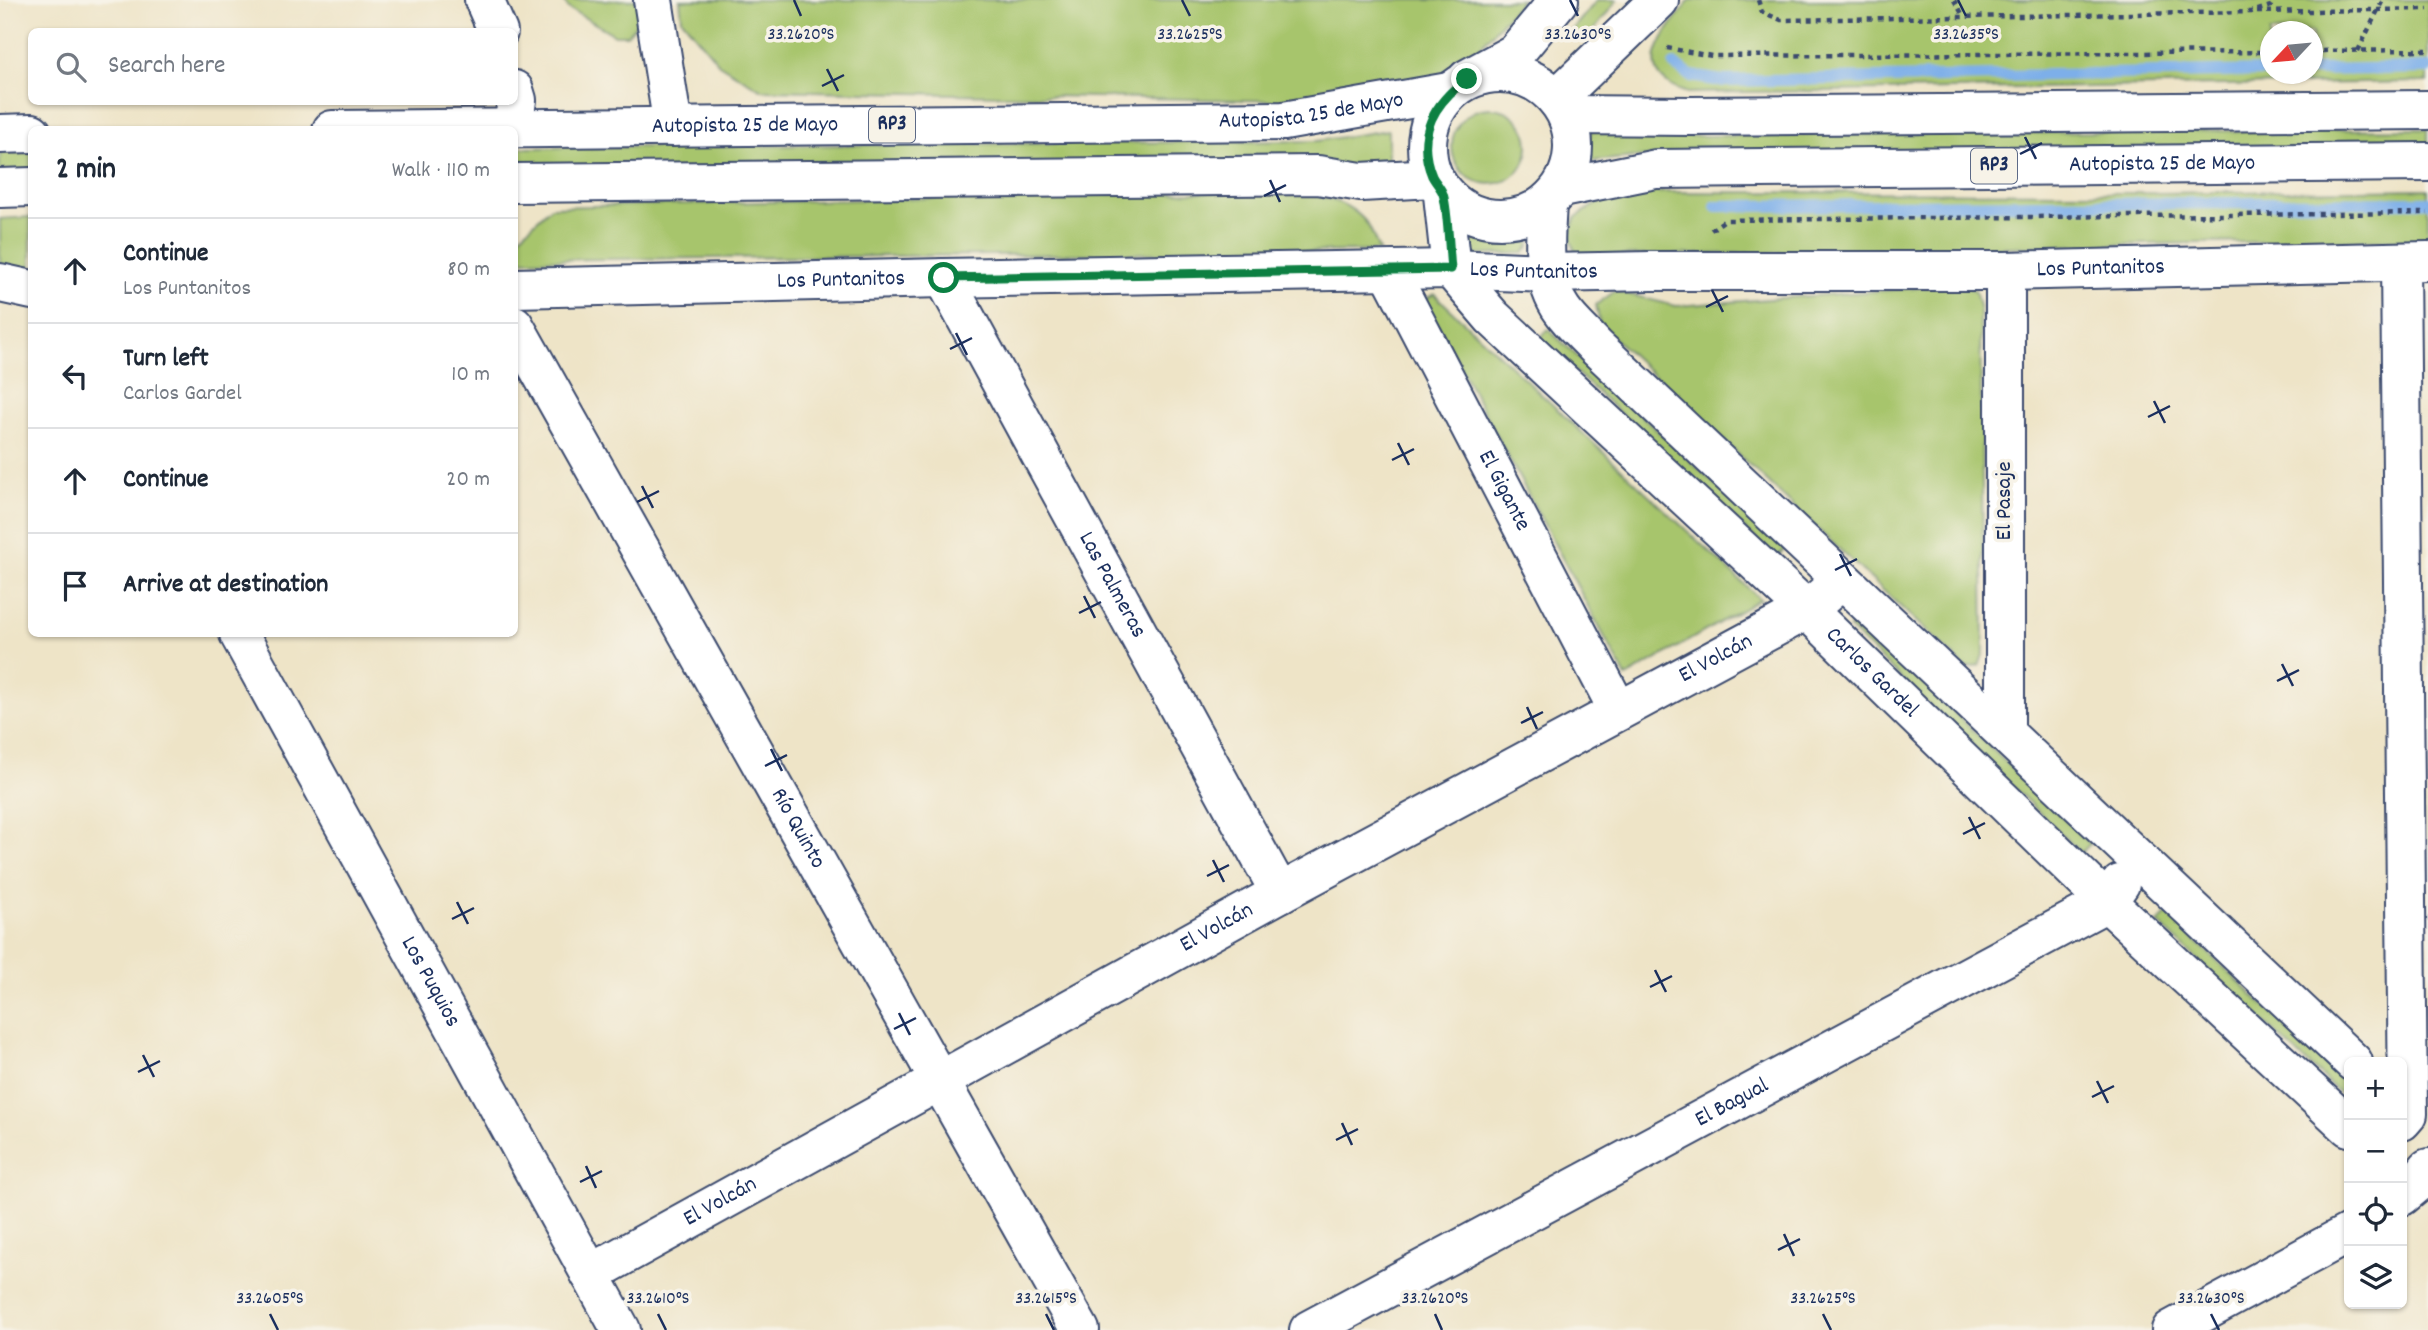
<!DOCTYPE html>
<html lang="en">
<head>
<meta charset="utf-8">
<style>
	:root { --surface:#fff; --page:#f6f6f7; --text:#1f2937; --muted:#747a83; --line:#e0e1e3 }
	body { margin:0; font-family:Dekko,sans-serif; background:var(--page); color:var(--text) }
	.controls { position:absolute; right:21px; bottom:21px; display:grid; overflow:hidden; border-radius:10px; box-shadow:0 2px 5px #0004 }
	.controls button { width:63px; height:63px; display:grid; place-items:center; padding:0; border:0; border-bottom:2px solid var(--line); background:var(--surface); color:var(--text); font:35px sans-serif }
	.compass { position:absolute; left:2260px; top:21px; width:63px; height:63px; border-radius:50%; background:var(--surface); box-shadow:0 2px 5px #0004; rotate:244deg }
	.stop { position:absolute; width:21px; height:21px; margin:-16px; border:5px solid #0b8043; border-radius:50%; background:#fff }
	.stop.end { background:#0b8043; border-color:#fff; box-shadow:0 2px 7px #0008 }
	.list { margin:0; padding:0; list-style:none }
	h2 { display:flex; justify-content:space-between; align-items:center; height:91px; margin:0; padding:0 28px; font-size:30px }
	h2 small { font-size:23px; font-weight:400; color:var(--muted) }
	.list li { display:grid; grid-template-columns:46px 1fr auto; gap:21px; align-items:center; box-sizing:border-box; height:105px; padding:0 28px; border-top:2px solid var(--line) }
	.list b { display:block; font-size:26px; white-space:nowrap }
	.list p { margin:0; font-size:23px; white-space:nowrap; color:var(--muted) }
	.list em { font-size:23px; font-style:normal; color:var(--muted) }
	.icon { flex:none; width:38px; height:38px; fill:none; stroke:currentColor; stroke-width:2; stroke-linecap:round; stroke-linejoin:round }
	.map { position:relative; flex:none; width:2428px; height:1330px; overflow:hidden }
	.search { position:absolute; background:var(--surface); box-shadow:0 2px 5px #0004; left:28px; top:28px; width:490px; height:77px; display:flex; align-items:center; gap:18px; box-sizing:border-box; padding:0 24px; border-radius:10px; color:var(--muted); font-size:26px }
	.panel { position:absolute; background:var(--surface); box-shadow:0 2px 5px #0004; left:28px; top:126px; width:490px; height:511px; border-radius:10px }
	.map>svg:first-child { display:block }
	.green { fill:#a7c56c; stroke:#617a65; stroke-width:2; fill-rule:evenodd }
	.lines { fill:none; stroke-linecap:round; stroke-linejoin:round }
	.stream { stroke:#7dafe9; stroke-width:12 }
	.minor-casing { stroke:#3b4a6e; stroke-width:42 }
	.major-casing { stroke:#3b4a6e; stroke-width:42 }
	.path { stroke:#3b4a6e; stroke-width:4.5; stroke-dasharray:5 5; stroke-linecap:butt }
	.minor { stroke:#fff; stroke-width:38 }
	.major { stroke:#fff; stroke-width:38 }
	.route { stroke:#0b8043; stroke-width:9 }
	.ticks { fill:none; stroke:#1b2f5e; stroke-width:2.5 }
	.labels { text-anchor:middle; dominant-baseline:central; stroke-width:7; stroke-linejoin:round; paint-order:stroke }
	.shield { fill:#f7f3e8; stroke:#5d6a87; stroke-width:2 }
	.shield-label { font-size:21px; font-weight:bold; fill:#1b2f5e }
	.street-label { font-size:23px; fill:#1b2f5e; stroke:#f7f3e8 }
	.ticks-label { font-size:18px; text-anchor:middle; fill:#1b2f5e; stroke:#f7f3e8; stroke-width:7; stroke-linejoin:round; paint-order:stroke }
</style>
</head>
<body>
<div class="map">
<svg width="2428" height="1330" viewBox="0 0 2428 1330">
	<rect width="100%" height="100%" fill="#f7f3e8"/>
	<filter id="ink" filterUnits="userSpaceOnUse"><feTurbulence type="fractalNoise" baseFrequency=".0143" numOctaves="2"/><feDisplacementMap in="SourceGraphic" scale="14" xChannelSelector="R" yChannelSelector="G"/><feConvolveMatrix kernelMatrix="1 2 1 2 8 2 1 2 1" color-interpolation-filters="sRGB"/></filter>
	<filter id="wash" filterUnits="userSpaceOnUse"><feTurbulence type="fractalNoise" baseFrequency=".00686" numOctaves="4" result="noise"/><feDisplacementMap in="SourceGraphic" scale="28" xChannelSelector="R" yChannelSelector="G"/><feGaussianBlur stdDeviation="1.57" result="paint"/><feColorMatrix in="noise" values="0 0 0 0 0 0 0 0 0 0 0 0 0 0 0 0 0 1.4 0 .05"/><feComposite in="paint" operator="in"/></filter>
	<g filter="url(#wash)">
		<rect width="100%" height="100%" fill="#eee4c7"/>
		<g class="green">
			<polygon points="563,0 638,0 642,8 635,26 627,35 615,35 568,8"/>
			<polygon points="680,0 1522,0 1471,57 1445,74 1411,84 1288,101 762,90 719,64 682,19"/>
			<polygon points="1597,0 1617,0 1588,38 1567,36"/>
			<path d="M1690,0H2428V82L1687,93C1627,73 1666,32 1690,0ZM2270,32H2312V74H2270Z"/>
			<circle cx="1490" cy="146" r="38"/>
			<polygon points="1592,127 1627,135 1694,136 2428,129 2428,147 1635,157 1583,162"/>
			<polygon points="1388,130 1388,173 515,170 514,148 1317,141"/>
			<rect x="0" y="153" width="31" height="21"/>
			<path d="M2428,189V240C2144,241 1861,253 1577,256L1569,234L1576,217L1602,201L1630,192L2153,193Z"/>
			<path d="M1239,191C1279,193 1336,187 1365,221C1372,229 1375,242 1379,251L515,260V241L551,207Z"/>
			<polygon points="31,217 31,269 0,272 0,219"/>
			<polygon points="1521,226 1526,230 1530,245 1524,253 1460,256 1458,229"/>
			<polygon points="1959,285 1975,290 1980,311 1984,652 1979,666 1966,668 1600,325 1596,305 1615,291 1676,306"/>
			<polygon points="1434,294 1760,599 1626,677 1424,300"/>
			<polygon points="1548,329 1785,549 1776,558 1540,339"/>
			<polygon points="1858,619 2090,844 2081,853 1849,628"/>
			<polygon points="2167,914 2349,1085 2349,1102 2158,923"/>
		</g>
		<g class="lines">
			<g class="stream">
				<polyline points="1674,65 1691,76 1722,81 2270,71"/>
				<polyline points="2312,70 2428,68"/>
				<polyline points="1716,206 2428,202"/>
			</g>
		</g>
	</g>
	<g filter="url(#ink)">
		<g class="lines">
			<g class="minor-casing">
				<g id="minor">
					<polyline points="484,0 498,32"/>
					<polyline points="653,0 673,127"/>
					<polyline points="1467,79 1515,53 1559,0"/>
					<polyline points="1556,99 1659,0"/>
					<polyline points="513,127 517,100 514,90"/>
					<path id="s1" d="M1443,195L1451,269L1492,317L1807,610L2107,902L2349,1127"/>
					<path d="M1547,204C1545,239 1540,280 1562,310C1571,323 1585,335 1595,346L2353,1062"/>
					<polyline points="2400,262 2408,1114 2402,1121"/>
					<path id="s2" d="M1389,271L1618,710"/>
					<path id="s3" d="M944,278L1280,893"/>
					<polyline points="0,283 32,290"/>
					<path id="s4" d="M514,288L944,278L1451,269L1547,273L1652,271H2005L2428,261"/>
					<path id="s5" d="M514,325L1080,1330"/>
					<path id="s6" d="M239,634L621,1330"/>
					<polyline points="2005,732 2005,271"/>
					<polyline points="2402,1196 2414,1186 2428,1168"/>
					<path id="s7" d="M590,1274L1280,893L1807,610L1842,580"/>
					<path id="s8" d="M1309,1330L2107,902L2120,884"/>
					<polyline points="2171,1330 2349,1233"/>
				</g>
			</g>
			<g class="major-casing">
				<g id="major">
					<circle cx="1500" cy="146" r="73"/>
					<polyline points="1567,115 1691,116 2428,110"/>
					<path id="s9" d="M332,130L1284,121L1449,92"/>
					<polyline points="0,134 32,133"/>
					<polyline points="514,183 1318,175 1361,182 1433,178"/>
					<polyline points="0,188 32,187"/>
					<path id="s10" d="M1562,188L1656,169L2428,162"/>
				</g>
			</g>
			<g class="path">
				<polyline points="1758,0 1762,12 1781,20 2251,12 2271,6 2274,0"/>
				<polyline points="1954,0 1964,17"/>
				<polyline points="2257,12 2428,9"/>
				<polyline points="1667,48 1712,56 2270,52"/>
				<polyline points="2312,51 2428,50"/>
				<polyline points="2358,51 2383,0"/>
				<polyline points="1711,230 1725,220 2428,213"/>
			</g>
			<use href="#minor" class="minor"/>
			<use href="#major" class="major"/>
		</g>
	</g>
	<g class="lines" filter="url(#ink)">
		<path class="route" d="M944,278L1451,269C1449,252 1448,209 1443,194C1441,188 1435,182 1432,176C1415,135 1434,103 1467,79"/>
	</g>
	<path class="ticks" d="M794,0L801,16M1182,0L1190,16M1570,0L1578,16M1958,0L1966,16M827,69L838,91M822,86L844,75M2025,137L2036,159M2020,154L2042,143M1270,180L1280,202M1264,196L1286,185M1712,290L1723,312M1706,307L1728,296M956,333L967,355M950,349L972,338M2154,401L2165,423M2148,417L2170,406M1398,443L1409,465M1392,460L1414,449M642,486L653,508M637,502L659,491M1840,554L1851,576M1835,570L1857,559M1084,596L1095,618M1079,613L1101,602M2282,664L2293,686M2277,681L2299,670M1527,707L1537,729M1521,723L1543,712M771,749L782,771M765,766L787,755M1969,817L1980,839M1963,834L1985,823M1213,860L1224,882M1207,876L1229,865M457,902L468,924M452,919L474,908M1655,970L1666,992M1650,987L1672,976M899,1013L910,1035M894,1029L916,1018M143,1055L154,1077M138,1072L160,1061M2097,1081L2108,1103M2092,1097L2114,1086M1342,1123L1352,1145M1336,1140L1358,1129M586,1166L596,1188M580,1182L602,1171M1784,1234L1794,1256M1778,1250L1800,1239M270,1314L278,1330M658,1314L666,1330M1046,1314L1054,1330M1435,1314L1442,1330M1823,1314L1831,1330M2211,1314L2219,1330"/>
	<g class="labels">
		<g class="shield">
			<rect x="869" y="107.5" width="46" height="35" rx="5"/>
			<rect x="1971" y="148.5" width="46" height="35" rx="5"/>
		</g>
		<g class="shield-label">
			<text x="892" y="125">RP3</text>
			<text x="1994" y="166">RP3</text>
		</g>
		<g class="street-label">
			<text stroke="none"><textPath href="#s9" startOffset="980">Autopista 25 de Mayo</textPath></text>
			<text stroke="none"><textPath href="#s9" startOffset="413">Autopista 25 de Mayo</textPath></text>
			<text stroke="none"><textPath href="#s10" startOffset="602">Autopista 25 de Mayo</textPath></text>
			<text stroke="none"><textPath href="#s4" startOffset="1587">Los Puntanitos</textPath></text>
			<text stroke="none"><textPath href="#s4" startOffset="1020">Los Puntanitos</textPath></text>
			<text stroke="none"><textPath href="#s4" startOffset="327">Los Puntanitos</textPath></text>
			<text stroke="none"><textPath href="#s2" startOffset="248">El Gigante</textPath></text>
			<text transform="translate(2005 501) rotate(-90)">El Pasaje</text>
			<text stroke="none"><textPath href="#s3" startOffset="350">Las Palmeras</textPath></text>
			<text stroke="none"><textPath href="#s7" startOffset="1283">El Volcán</textPath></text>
			<text stroke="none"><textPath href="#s1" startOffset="658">Carlos Gardel</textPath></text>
			<text stroke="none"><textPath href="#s5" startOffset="578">Río Quinto</textPath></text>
			<text stroke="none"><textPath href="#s7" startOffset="716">El Volcán</textPath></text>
			<text stroke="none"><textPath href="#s6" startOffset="397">Los Puquios</textPath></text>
			<text stroke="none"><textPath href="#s8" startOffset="480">El Bagual</textPath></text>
			<text stroke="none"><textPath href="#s7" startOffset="149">El Volcán</textPath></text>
		</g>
	</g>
	<g class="ticks-label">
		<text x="801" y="39">33.2620°S</text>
		<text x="1190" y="39">33.2625°S</text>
		<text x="1966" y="39">33.2635°S</text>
		<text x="1578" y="39">33.2630°S</text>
		<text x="270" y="1303">33.2605°S</text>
		<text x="658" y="1303">33.2610°S</text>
		<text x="1046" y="1303">33.2615°S</text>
		<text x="1435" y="1303">33.2620°S</text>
		<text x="1823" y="1303">33.2625°S</text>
		<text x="2211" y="1303">33.2630°S</text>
	</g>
</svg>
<div class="controls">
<button>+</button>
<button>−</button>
<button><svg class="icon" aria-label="locate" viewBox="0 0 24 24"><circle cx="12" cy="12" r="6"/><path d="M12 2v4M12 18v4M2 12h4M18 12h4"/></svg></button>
<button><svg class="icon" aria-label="layers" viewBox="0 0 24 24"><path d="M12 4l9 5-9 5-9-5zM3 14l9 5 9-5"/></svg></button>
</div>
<svg class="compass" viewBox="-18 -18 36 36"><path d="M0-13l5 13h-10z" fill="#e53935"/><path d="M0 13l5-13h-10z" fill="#747a83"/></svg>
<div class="stop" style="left:944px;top:278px"></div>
<div class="stop end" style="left:1467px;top:79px"></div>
<div class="search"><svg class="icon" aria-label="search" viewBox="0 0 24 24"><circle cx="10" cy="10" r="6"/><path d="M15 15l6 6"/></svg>Search here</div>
<section class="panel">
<h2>2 min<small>Walk · 110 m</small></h2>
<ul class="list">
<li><svg class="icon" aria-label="ahead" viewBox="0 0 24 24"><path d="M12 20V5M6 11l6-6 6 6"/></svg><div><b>Continue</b><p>Los Puntanitos</p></div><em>80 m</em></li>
<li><svg class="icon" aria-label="left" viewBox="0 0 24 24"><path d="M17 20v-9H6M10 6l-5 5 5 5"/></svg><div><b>Turn left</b><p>Carlos Gardel</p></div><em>10 m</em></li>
<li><svg class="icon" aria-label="ahead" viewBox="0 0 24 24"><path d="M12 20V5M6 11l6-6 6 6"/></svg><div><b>Continue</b></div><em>20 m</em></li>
<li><svg class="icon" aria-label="arrive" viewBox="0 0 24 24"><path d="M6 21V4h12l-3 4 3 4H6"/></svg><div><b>Arrive at destination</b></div></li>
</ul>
</section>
</div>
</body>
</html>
